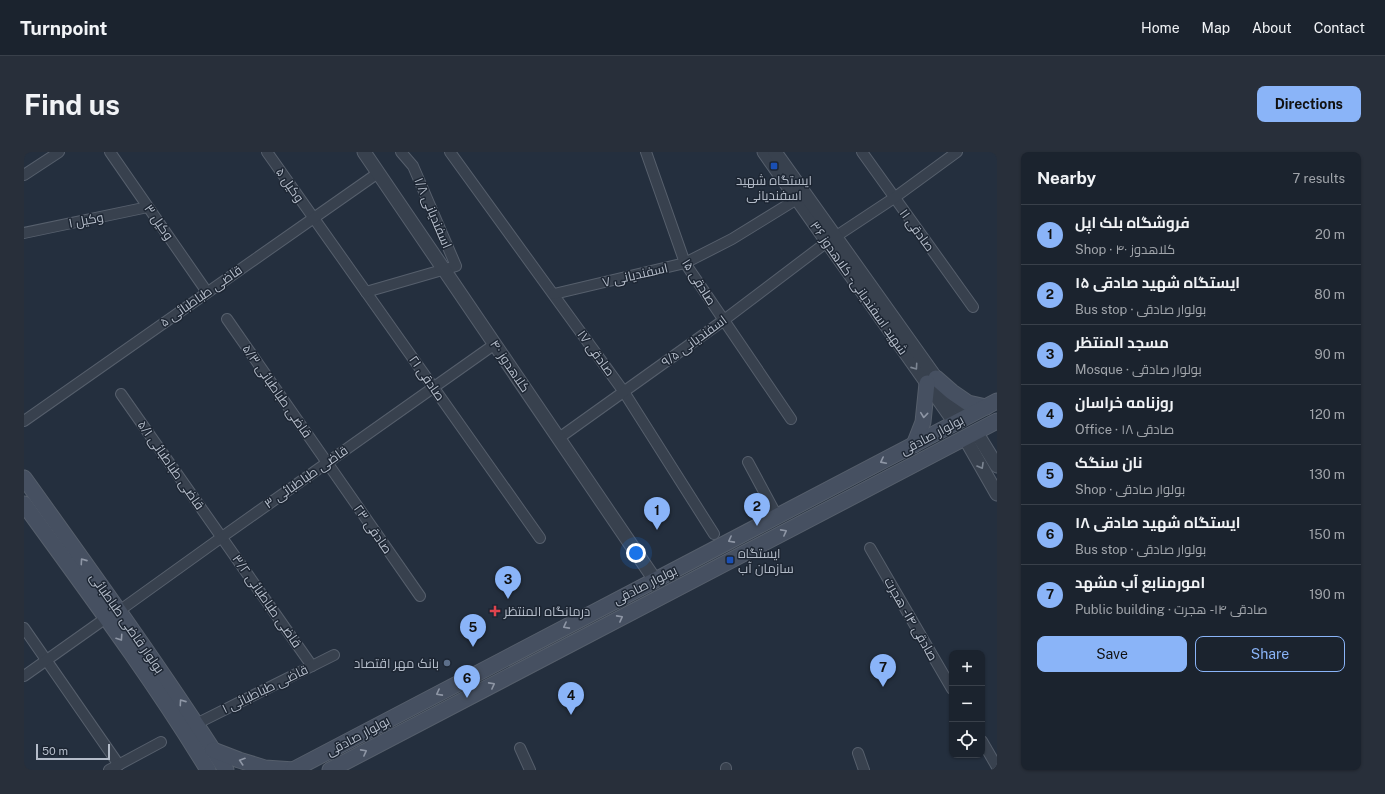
<!DOCTYPE html>
<html lang="en">
<head>
<meta charset="utf-8">
<style>
	:root { --surface:#1b232e; --page:#282f3a; --text:#f1f3f6; --muted:#a0a4aa; --line:#39404a; --accent:#8ab4f8 }
	body { margin:0; font-family:"Public Sans",Cairo,sans-serif; background:var(--page); color:var(--text) }
	.controls { position:absolute; right:12px; bottom:12px; display:grid; overflow:hidden; border-radius:8px; box-shadow:0 1px 3px #0004 }
	.controls button { width:36px; height:36px; display:grid; place-items:center; padding:0; border:0; border-bottom:1px solid var(--line); background:var(--surface); color:var(--text); font:20px sans-serif }
	.scale { position:absolute; left:12px; bottom:10px; width:74px; box-sizing:border-box; padding-left:4px; border:2px solid #b4bcc9; border-top:0; font-size:11px; line-height:14px; white-space:nowrap; color:#b4bcc9; -webkit-text-stroke:3px #1d2633; paint-order:stroke }
	.you { position:absolute; left:612px; top:401px; width:14px; height:14px; margin:-10px; border:3px solid #fff; border-radius:50%; background:#1a73e8; box-shadow:0 0 0 6px #1a73e833 }
	.badge { display:grid; place-items:center; width:26px; height:26px; border-radius:50%; background:var(--accent); color:#111; font-size:13px; font-weight:700 }
	.pin { position:absolute; translate:-50% -33px; filter:drop-shadow(0 1px 2px #0008) }
	.pin::after { content:''; position:absolute; top:21px; width:14px; height:12px; background:inherit; clip-path:polygon(0 0,100% 0,50% 100%) }
	.list { margin:0; padding:0; list-style:none }
	h2 { display:flex; justify-content:space-between; align-items:center; height:52px; margin:0; padding:0 16px; font-size:17px }
	h2 small { font-size:13px; font-weight:400; color:var(--muted) }
	.list li { display:grid; grid-template-columns:26px 1fr auto; gap:12px; align-items:center; box-sizing:border-box; height:60px; padding:0 16px; border-top:1px solid var(--line) }
	.list b { display:block; font-size:15px; white-space:nowrap }
	.list p { margin:0; font-size:13px; white-space:nowrap; color:var(--muted) }
	.list em { font-size:13px; font-style:normal; color:var(--muted) }
	.actions { display:flex; gap:8px; padding:12px 16px }
	.actions a { flex:1; padding:9px 0; border:1px solid var(--accent); border-radius:8px; text-align:center; font-size:14px; color:var(--accent) }
	.actions .main { background:var(--accent); color:#111 }
	.icon { flex:none; width:22px; height:22px; fill:none; stroke:currentColor; stroke-width:2; stroke-linecap:round; stroke-linejoin:round }
	.map { position:relative; flex:none; width:973px; height:618px; overflow:hidden; border-radius:8px }
	header { display:flex; align-items:center; gap:24px; box-sizing:border-box; height:56px; padding:0 20px; background:var(--surface); border-bottom:1px solid var(--line) }
	header strong { font-size:19px }
	nav { display:flex; gap:22px; margin-inline-start:auto; font-size:14px }
	.intro { display:flex; align-items:center; justify-content:space-between; box-sizing:border-box; height:96px; padding:0 24px }
	h1 { margin:0; font-size:28px }
	.button { padding:10px 18px; border-radius:8px; background:var(--accent); color:#111; font-size:14px; font-weight:700 }
	main { display:flex; gap:24px; padding:0 24px }
	aside { flex:1; background:var(--surface); border-radius:8px; box-shadow:0 1px 3px #0004 }
	.map>svg:first-child { display:block }
	.lines { fill:none; stroke-linecap:round; stroke-linejoin:round }
	.minor-casing { stroke:#565f6c; stroke-width:12 }
	.tertiary-casing { stroke:#565f6c; stroke-width:15 }
	.secondary-casing { stroke:#565f6c; stroke-width:17 }
	.minor { stroke:#38414e; stroke-width:10 }
	.tertiary { stroke:#38414e; stroke-width:13 }
	.secondary { stroke:#465061; stroke-width:15 }
	.oneway { stroke:#7c8592 }
	.oneway2 { stroke:#8e96a5 }
	.transit-dot { fill:#1a4fb4; stroke:#1d2633; stroke-width:1.5 }
	.health-dot { fill:#e0444e; stroke:#1d2633; stroke-width:1.5 }
	.service-dot { fill:#5c6f8a; stroke:#1d2633; stroke-width:1.5 }
	.labels { text-anchor:middle; dominant-baseline:central; stroke-width:3; stroke-linejoin:round; paint-order:stroke }
	.poi-label { font-size:13px; fill:#b4bcc9; stroke:#1d2633; text-anchor:start }
	.street-label { font-size:13px; fill:#b4bcc9; stroke:#1d2633 }
</style>
</head>
<body>
<header>
<strong>Turnpoint</strong>
<nav><a>Home</a><a>Map</a><a>About</a><a>Contact</a></nav>
</header>
<div class="intro"><h1>Find us</h1><a class="button">Directions</a></div>
<main>
<div class="map">
<svg width="973" height="618" viewBox="0 0 973 618">
	<rect width="100%" height="100%" fill="#242f3e"/>
	<g class="lines">
		<g class="minor-casing">
			<g id="minor">
				<polyline points="86,0 183,140"/>
				<polyline points="243,0 516,386"/>
				<polyline points="426,0 600,240 690,382"/>
				<polyline points="622,0 661,111 767,267"/>
				<polyline points="838,0 949,155"/>
				<polyline points="0,23 35,0"/>
				<polyline points="0,81 124,55"/>
				<polyline points="811,85 870,46 933,0"/>
				<polyline points="342,140 432,114 389,14 377,0"/>
				<polyline points="530,142 661,111 708,87 773,47"/>
				<polyline points="203,167 396,444"/>
				<polyline points="97,242 288,514"/>
				<polyline points="0,269 354,21"/>
				<polyline points="535,286 700,168 803,90"/>
				<polyline points="724,310 753,364"/>
				<polyline points="846,396 928,537"/>
				<polyline points="95,459 198,385 471,192"/>
				<polyline points="0,476 95,613"/>
				<polyline points="0,524 82,466"/>
				<polyline points="172,572 310,503"/>
				<polyline points="958,589 973,615"/>
				<polyline points="496,596 506,618"/>
				<polyline points="834,601 840,618"/>
				<polyline points="702,616 702,618"/>
				<polyline points="85,618 137,590"/>
			</g>
		</g>
		<g class="tertiary-casing">
			<g id="tertiary">
				<polyline points="340,0 631,428"/>
				<polyline points="740,0 931,271"/>
				<polyline points="751,0 912,226 943,265"/>
				<polyline points="952,280 973,314"/>
				<polyline points="941,286 973,342"/>
			</g>
		</g>
		<g class="secondary-casing">
			<g id="secondary">
				<polyline points="912,226 928,240 944,251 962,255"/>
				<polyline points="890,293 899,270 903,231"/>
				<path d="M0,326C69,422 138,518 202,618"/>
				<path d="M0,352C63,439 128,526 184,618"/>
				<polyline points="189,598 215,608 241,616 270,618"/>
				<polyline points="269,618 973,249"/>
				<polyline points="306,618 973,269"/>
			</g>
		</g>
		<use href="#minor" class="minor"/>
		<use href="#tertiary" class="tertiary"/>
		<use href="#secondary" class="secondary"/>
	</g>
	<defs><path id="oneway-chevron" d="M-2-3.5L2.5 0L-2 3.5" fill="none" stroke-width="1.6" stroke-linecap="round" stroke-linejoin="round"/></defs>
	<g class="oneway">
		<use href="#oneway-chevron" transform="translate(891 215) rotate(55)"/>
		<use href="#oneway-chevron" transform="translate(957 314) rotate(60)"/>
	</g>
	<g class="oneway2">
		<use href="#oneway-chevron" transform="translate(900 263) rotate(96)"/>
		<use href="#oneway-chevron" transform="translate(859 309) rotate(153)"/>
		<use href="#oneway-chevron" transform="translate(760 380) rotate(-28)"/>
		<use href="#oneway-chevron" transform="translate(707 388) rotate(152)"/>
		<use href="#oneway-chevron" transform="translate(59 409) rotate(-125)"/>
		<use href="#oneway-chevron" transform="translate(596 466) rotate(-28)"/>
		<use href="#oneway-chevron" transform="translate(542 474) rotate(152)"/>
		<use href="#oneway-chevron" transform="translate(96 486) rotate(56)"/>
		<use href="#oneway-chevron" transform="translate(468 533) rotate(-28)"/>
		<use href="#oneway-chevron" transform="translate(415 541) rotate(152)"/>
		<use href="#oneway-chevron" transform="translate(158 550) rotate(-125)"/>
		<use href="#oneway-chevron" transform="translate(340 600) rotate(-28)"/>
		<use href="#oneway-chevron" transform="translate(218 609) rotate(-162)"/>
	</g>
	<g class="transit-dot">
		<rect x="746" y="10" width="8" height="8" rx="2"/>
		<rect x="702" y="404" width="8" height="8" rx="2"/>
	</g>
	<path class="health-dot" d="M469 453h4v4h4v4h-4v4h-4v-4h-4v-4h4z"/>
	<circle class="service-dot" cx="423" cy="511" r="4"/>
	<g class="labels">
		<g class="poi-label">
			<text x="750" y="28" text-anchor="middle">ایستگاه شهید<tspan x="750" dy="15">اسفندیانی</tspan></text>
			<text x="714" y="401">ایستگاه<tspan x="714" dy="15">سازمان آب</tspan></text>
			<text x="480" y="459">درمانگاه المنتظر</text>
			<text x="415" y="511" text-anchor="end">بانک مهر اقتصاد</text>
		</g>
		<g class="street-label">
			<text transform="translate(266 33) rotate(55)">وکيل ۵</text>
			<text transform="translate(409 61) rotate(67)">اسفندیانی ۱/۸</text>
			<text transform="translate(62 68) rotate(-11)">وکيل ۱</text>
			<text transform="translate(135 70) rotate(55)">وکيل ۳</text>
			<text transform="translate(893 78) rotate(54)">صادقی ۱۱</text>
			<text transform="translate(611 123) rotate(-13)">اسفندیانی ۷</text>
			<text transform="translate(675 130) rotate(58)">صادقی ۱۵</text>
			<text transform="translate(835 136) rotate(55)">شهید اسفندیانی - کلاهدوز ۳۶</text>
			<text transform="translate(177 144) rotate(-35)">قاضی طباطبائی ۵</text>
			<text transform="translate(670 189) rotate(-36)">اسفندیانی ۹/۵</text>
			<text transform="translate(572 201) rotate(54)">صادقی ۱۷</text>
			<text transform="translate(486 214) rotate(56)">کلاهدوز ۴۰</text>
			<text transform="translate(403 226) rotate(55)">صادقی ۲۱</text>
			<text transform="translate(253 239) rotate(55)">قاضی طباطبائی ۵/۳</text>
			<text transform="translate(908 283) rotate(-28)">بولوار صادقی</text>
			<text transform="translate(147 313) rotate(55)">قاضی طباطبائی ۵/۱</text>
			<text transform="translate(282 325) rotate(-35)">قاضی طباطبائی ۳</text>
			<text transform="translate(349 377) rotate(55)">صادقی ۲۳</text>
			<text transform="translate(621 433) rotate(-27)">بولوار صادقی</text>
			<text transform="translate(243 449) rotate(55)">قاضی طباطبائی ۳/۲</text>
			<text transform="translate(887 467) rotate(60)">صادقی ۱۴ - هجرت</text>
			<text transform="translate(103 471) rotate(55)">بولوار قاضی طباطبائی</text>
			<text transform="translate(241 537) rotate(-26)">قاضی طباطبائی ۱</text>
			<text transform="translate(334 584) rotate(-28)">بولوار صادقی</text>
		</g>
	</g>
</svg>
<div class="controls">
<button>+</button>
<button>−</button>
<button><svg class="icon" aria-label="locate" viewBox="0 0 24 24"><circle cx="12" cy="12" r="6"/><path d="M12 2v4M12 18v4M2 12h4M18 12h4"/></svg></button>
</div>
<div class="scale">50 m</div>
<div class="you"></div>
<div class="pin badge" style="left:633px;top:378px">1</div>
<div class="pin badge" style="left:733px;top:374px">2</div>
<div class="pin badge" style="left:484px;top:447px">3</div>
<div class="pin badge" style="left:547px;top:563px">4</div>
<div class="pin badge" style="left:449px;top:495px">5</div>
<div class="pin badge" style="left:443px;top:546px">6</div>
<div class="pin badge" style="left:859px;top:535px">7</div>
</div>
<aside>
<h2>Nearby<small>7 results</small></h2>
<ul class="list">
<li><span class="badge">1</span><div><b>فروشگاه بلک اپل</b><p>Shop · کلاهدوز ۴۰</p></div><em>20 m</em></li>
<li><span class="badge">2</span><div><b>ایستگاه شهید صادقی ۱۵</b><p>Bus stop · بولوار صادقی</p></div><em>80 m</em></li>
<li><span class="badge">3</span><div><b>مسجد المنتظر</b><p>Mosque · بولوار صادقی</p></div><em>90 m</em></li>
<li><span class="badge">4</span><div><b>روزنامه خراسان</b><p>Office · صادقی ۱۸</p></div><em>120 m</em></li>
<li><span class="badge">5</span><div><b>نان سنگک</b><p>Shop · بولوار صادقی</p></div><em>130 m</em></li>
<li><span class="badge">6</span><div><b>ایستگاه شهید صادقی ۱۸</b><p>Bus stop · بولوار صادقی</p></div><em>150 m</em></li>
<li><span class="badge">7</span><div><b>امورمنابع آب مشهد</b><p>Public building · صادقی ۱۴ - هجرت</p></div><em>190 m</em></li>
</ul>
<div class="actions"><a class="main">Save</a><a>Share</a></div>
</aside>
</main>
</body>
</html>
